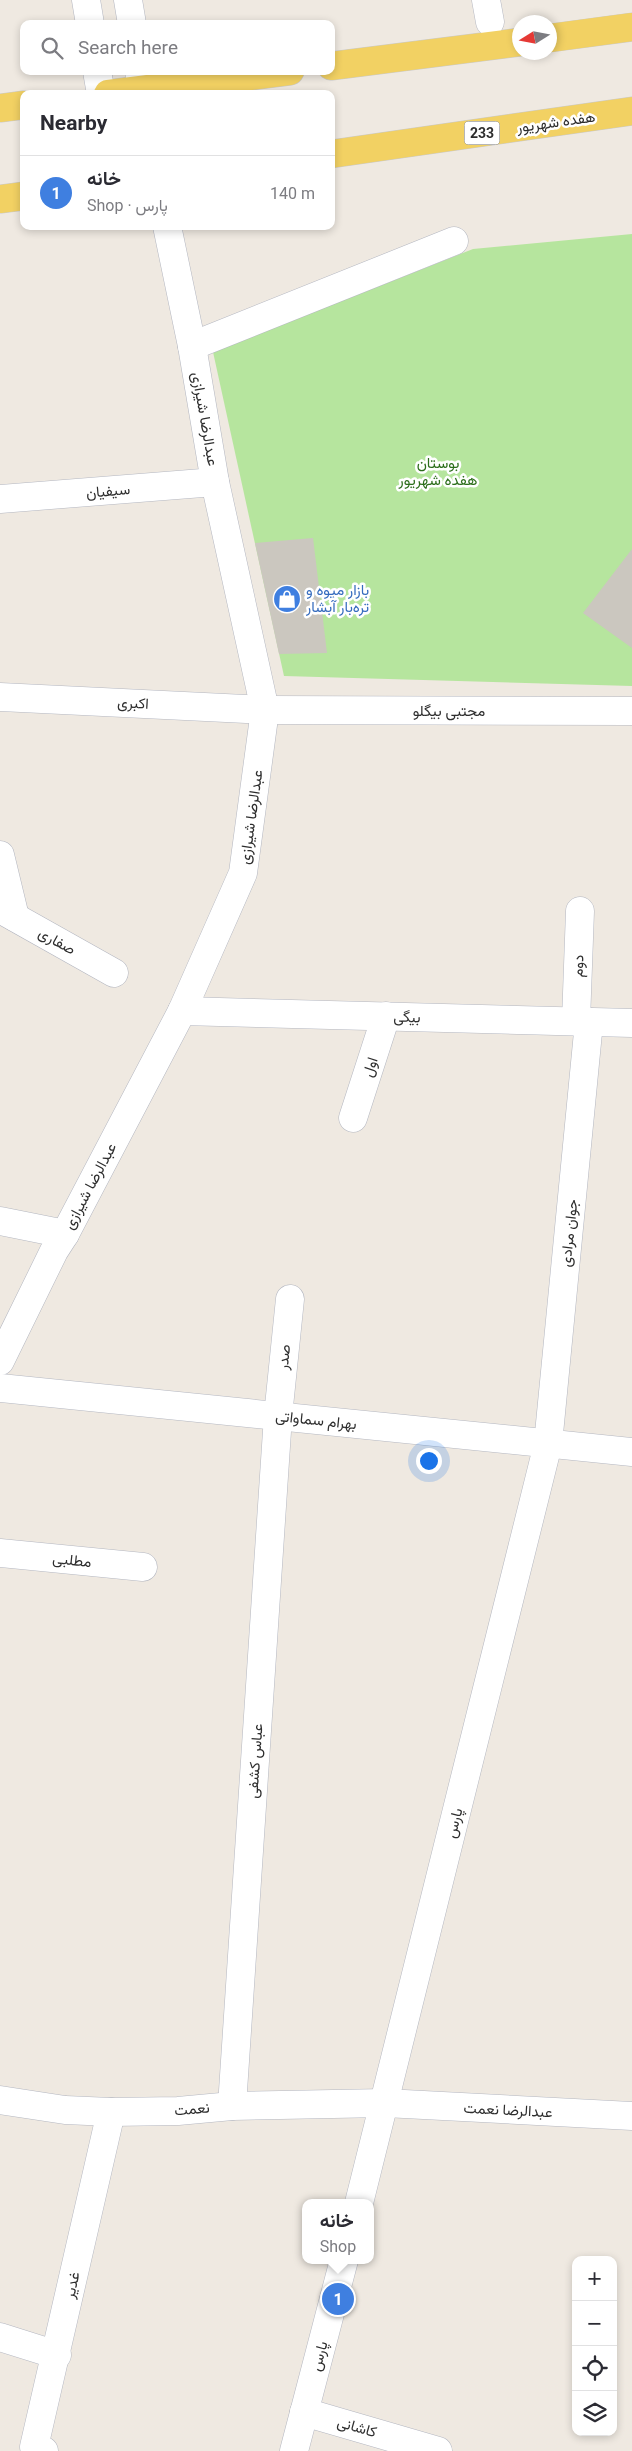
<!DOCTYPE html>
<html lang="en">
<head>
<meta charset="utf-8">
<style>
	:root { --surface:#fff; --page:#f7f7f7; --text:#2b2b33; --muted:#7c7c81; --line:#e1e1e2; --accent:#4264fb }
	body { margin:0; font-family:Roboto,Vazirmatn,sans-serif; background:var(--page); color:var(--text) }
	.controls { position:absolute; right:15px; bottom:15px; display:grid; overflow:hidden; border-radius:10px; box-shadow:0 2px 8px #0003 }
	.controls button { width:45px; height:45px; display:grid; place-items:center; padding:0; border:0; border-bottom:1px solid var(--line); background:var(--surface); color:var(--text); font:25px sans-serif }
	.compass { position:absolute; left:512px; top:15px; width:45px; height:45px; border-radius:50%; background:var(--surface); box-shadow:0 2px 8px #0003; rotate:259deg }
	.you { position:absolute; left:428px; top:1460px; width:18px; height:18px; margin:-12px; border:4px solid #fff; border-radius:50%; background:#1a73e8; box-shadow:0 0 0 8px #1a73e833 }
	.badge { display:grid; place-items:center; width:32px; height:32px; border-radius:50%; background:var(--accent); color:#fff; font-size:16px; font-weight:700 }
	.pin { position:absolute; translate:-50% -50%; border:2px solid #fff; box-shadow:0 1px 5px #0006 }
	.popup { position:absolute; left:302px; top:2199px; width:72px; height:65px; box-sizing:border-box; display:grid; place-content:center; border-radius:10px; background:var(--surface); filter:drop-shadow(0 1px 4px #0005); font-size:16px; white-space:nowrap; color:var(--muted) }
	.popup b { font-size:19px; color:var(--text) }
	.popup::after { content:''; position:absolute; left:50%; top:100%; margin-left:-10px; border:10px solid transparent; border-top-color:var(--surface) }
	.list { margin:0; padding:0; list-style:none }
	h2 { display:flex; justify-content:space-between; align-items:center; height:65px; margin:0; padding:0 20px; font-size:21px }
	h2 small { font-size:16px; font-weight:400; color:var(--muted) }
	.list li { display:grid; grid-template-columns:32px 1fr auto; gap:15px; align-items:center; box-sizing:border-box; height:75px; padding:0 20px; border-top:1px solid var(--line) }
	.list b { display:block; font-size:19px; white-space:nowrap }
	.list p { margin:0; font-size:16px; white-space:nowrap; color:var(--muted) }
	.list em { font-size:16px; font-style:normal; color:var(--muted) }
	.icon { flex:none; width:28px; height:28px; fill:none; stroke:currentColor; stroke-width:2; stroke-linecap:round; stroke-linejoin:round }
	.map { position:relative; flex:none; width:632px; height:2451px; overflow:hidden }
	.search { position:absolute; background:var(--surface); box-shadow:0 2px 8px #0003; left:20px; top:20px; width:315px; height:55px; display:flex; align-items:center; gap:12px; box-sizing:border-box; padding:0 18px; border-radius:10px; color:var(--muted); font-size:19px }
	.panel { position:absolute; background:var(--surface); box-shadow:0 2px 8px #0003; left:20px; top:90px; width:315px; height:140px; border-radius:10px }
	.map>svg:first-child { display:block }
	.green { fill:#b6e59e }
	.building { fill:#cbc7bf }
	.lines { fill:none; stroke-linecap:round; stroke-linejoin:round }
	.street-casing { stroke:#b4b7c1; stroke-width:29 }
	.secondary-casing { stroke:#b4b7c1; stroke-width:29 }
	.primary-casing { stroke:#c9c9c9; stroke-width:29 }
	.street { stroke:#fff; stroke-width:28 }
	.secondary { stroke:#fff; stroke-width:28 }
	.primary { stroke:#f2d163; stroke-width:28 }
	.labels { text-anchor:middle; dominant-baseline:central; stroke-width:5; stroke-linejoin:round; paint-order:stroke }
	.shield { fill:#fff; stroke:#6d6d6d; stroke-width:1 }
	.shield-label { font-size:14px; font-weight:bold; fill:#2e2e2e }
	.street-label { font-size:15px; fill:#2e2e2e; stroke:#fff }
	.park-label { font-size:15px; fill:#2c6e1b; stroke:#fff }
	.shop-label { font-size:15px; fill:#366cbe; stroke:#fff; text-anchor:start }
</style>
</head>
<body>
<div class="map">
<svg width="632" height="2451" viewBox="0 0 632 2451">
	<rect width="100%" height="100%" fill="#efe9e1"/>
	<polygon class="green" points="632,234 632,686 284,676 213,352 473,249"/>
	<g class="building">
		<polygon points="313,538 327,653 279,654 255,543"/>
		<polygon points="632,549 632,648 583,613"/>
	</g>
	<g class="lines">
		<g class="street-casing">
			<g id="street">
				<polyline points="486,0 490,22"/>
				<polyline points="192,346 454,241"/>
				<polyline points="0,499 215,482"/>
				<polyline points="0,697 265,710"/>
				<polyline points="0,855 15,917"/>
				<polyline points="0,909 114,973"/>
				<polyline points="182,1011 632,1023"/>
				<polyline points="576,1021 580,911"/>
				<polyline points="353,1118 386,1016"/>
				<polyline points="0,1221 65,1234"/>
				<polyline points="0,1388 632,1452"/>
				<polyline points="0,1553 143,1567"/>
				<polyline points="0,2100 65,2110 111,2112 178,2111 232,2106 385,2103 632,2116"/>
				<polyline points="232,2106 278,1416 290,1299"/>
				<polyline points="359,2203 548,1444 589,1022"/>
				<polyline points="0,2337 57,2355"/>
				<polyline points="304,2412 438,2451"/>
				<polyline points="44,2451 34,2447 111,2112"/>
				<polyline points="294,2451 344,2260"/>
			</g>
		</g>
		<g class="secondary-casing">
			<g id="secondary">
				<polyline points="86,0 90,24"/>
				<polyline points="128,0 132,24"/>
				<polyline points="97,71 101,94"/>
				<polyline points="139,71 142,90"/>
				<polyline points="265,710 632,711"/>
				<polyline points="0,1361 54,1251 65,1234 182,1011 243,873 265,710 215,482 192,346 167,226"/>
			</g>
		</g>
		<g class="primary-casing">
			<g id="primary">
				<polyline points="550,38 632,27"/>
				<polyline points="331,66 520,42"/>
				<polyline points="108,94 290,71"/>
				<polyline points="0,108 24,105"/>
				<polyline points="331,154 632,111"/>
				<polyline points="0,199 24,196"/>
			</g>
		</g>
		<use href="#street" class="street"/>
		<use href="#secondary" class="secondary"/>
		<use href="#primary" class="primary"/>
	</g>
	<defs>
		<g id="shop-disc" transform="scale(1.4375)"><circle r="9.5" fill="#3f7fe0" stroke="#fff"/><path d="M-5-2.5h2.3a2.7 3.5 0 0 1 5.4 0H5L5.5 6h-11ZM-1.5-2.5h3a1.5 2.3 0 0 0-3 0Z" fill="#fff"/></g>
	</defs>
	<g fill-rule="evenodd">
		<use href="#shop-disc" x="287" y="599"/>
	</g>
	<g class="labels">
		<rect class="shield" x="464.5" y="121.5" width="35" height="23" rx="4"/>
		<g class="shield-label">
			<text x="482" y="133">233</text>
		</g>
		<g class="street-label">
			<text transform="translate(556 122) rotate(-8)">هفده شهریور</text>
			<text transform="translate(205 419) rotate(80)">عبدالرضا شیرازی</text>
			<text transform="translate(108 491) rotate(-5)">سیفیان</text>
			<text transform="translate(133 703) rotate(3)">اکبری</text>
			<text x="449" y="711">مجتبی بیگلو</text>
			<text transform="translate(251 817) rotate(-82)">عبدالرضا شیرازی</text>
			<text transform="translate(57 941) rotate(29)">صفاری</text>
			<text transform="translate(578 966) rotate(-88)">دوم</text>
			<text transform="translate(407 1017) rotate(2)">بیگی</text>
			<text transform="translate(370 1067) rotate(-72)">اول</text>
			<text transform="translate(90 1186) rotate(-62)">عبدالرضا شیرازی</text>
			<text transform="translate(569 1233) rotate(-84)">جوان مرادی</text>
			<text transform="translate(284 1357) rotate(-84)">صدر</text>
			<text transform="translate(316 1420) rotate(6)">بهرام سماواتی</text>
			<text transform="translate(72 1560) rotate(6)">مطلبی</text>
			<text transform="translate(255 1761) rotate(-86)">عباس کشفی</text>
			<text transform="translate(454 1823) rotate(-76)">پارس</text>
			<text transform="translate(192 2109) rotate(-5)">نعمت</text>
			<text transform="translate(508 2110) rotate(3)">عبدالرضا نعمت</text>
			<text transform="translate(72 2285) rotate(-77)">غدیر</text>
			<text transform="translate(319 2356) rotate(-75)">پارس</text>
			<text transform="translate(357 2427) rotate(16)">کاشانی</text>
		</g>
		<g class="park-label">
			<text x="438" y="463">بوستان<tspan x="438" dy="17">هفده شهریور</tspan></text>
		</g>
		<g class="shop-label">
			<text x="306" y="590">بازار میوه و<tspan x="306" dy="17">تره‌بار آبشار</tspan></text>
		</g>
	</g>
</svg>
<div class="controls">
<button>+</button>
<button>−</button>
<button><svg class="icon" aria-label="locate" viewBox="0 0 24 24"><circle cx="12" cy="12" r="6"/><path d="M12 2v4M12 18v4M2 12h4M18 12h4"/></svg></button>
<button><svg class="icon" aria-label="layers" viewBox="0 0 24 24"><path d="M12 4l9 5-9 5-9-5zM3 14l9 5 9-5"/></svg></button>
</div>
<svg class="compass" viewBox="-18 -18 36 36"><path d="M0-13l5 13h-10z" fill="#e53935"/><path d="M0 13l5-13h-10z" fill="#7c7c81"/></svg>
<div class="you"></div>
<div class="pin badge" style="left:338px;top:2299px;background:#3f7fe0">1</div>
<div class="popup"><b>خانه</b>Shop</div>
<div class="search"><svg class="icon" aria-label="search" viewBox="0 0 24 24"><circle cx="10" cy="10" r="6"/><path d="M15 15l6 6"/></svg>Search here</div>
<section class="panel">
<h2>Nearby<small></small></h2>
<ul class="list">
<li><span class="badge" style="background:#3f7fe0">1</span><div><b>خانه</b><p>Shop · پارس</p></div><em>140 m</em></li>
</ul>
</section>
</div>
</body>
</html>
